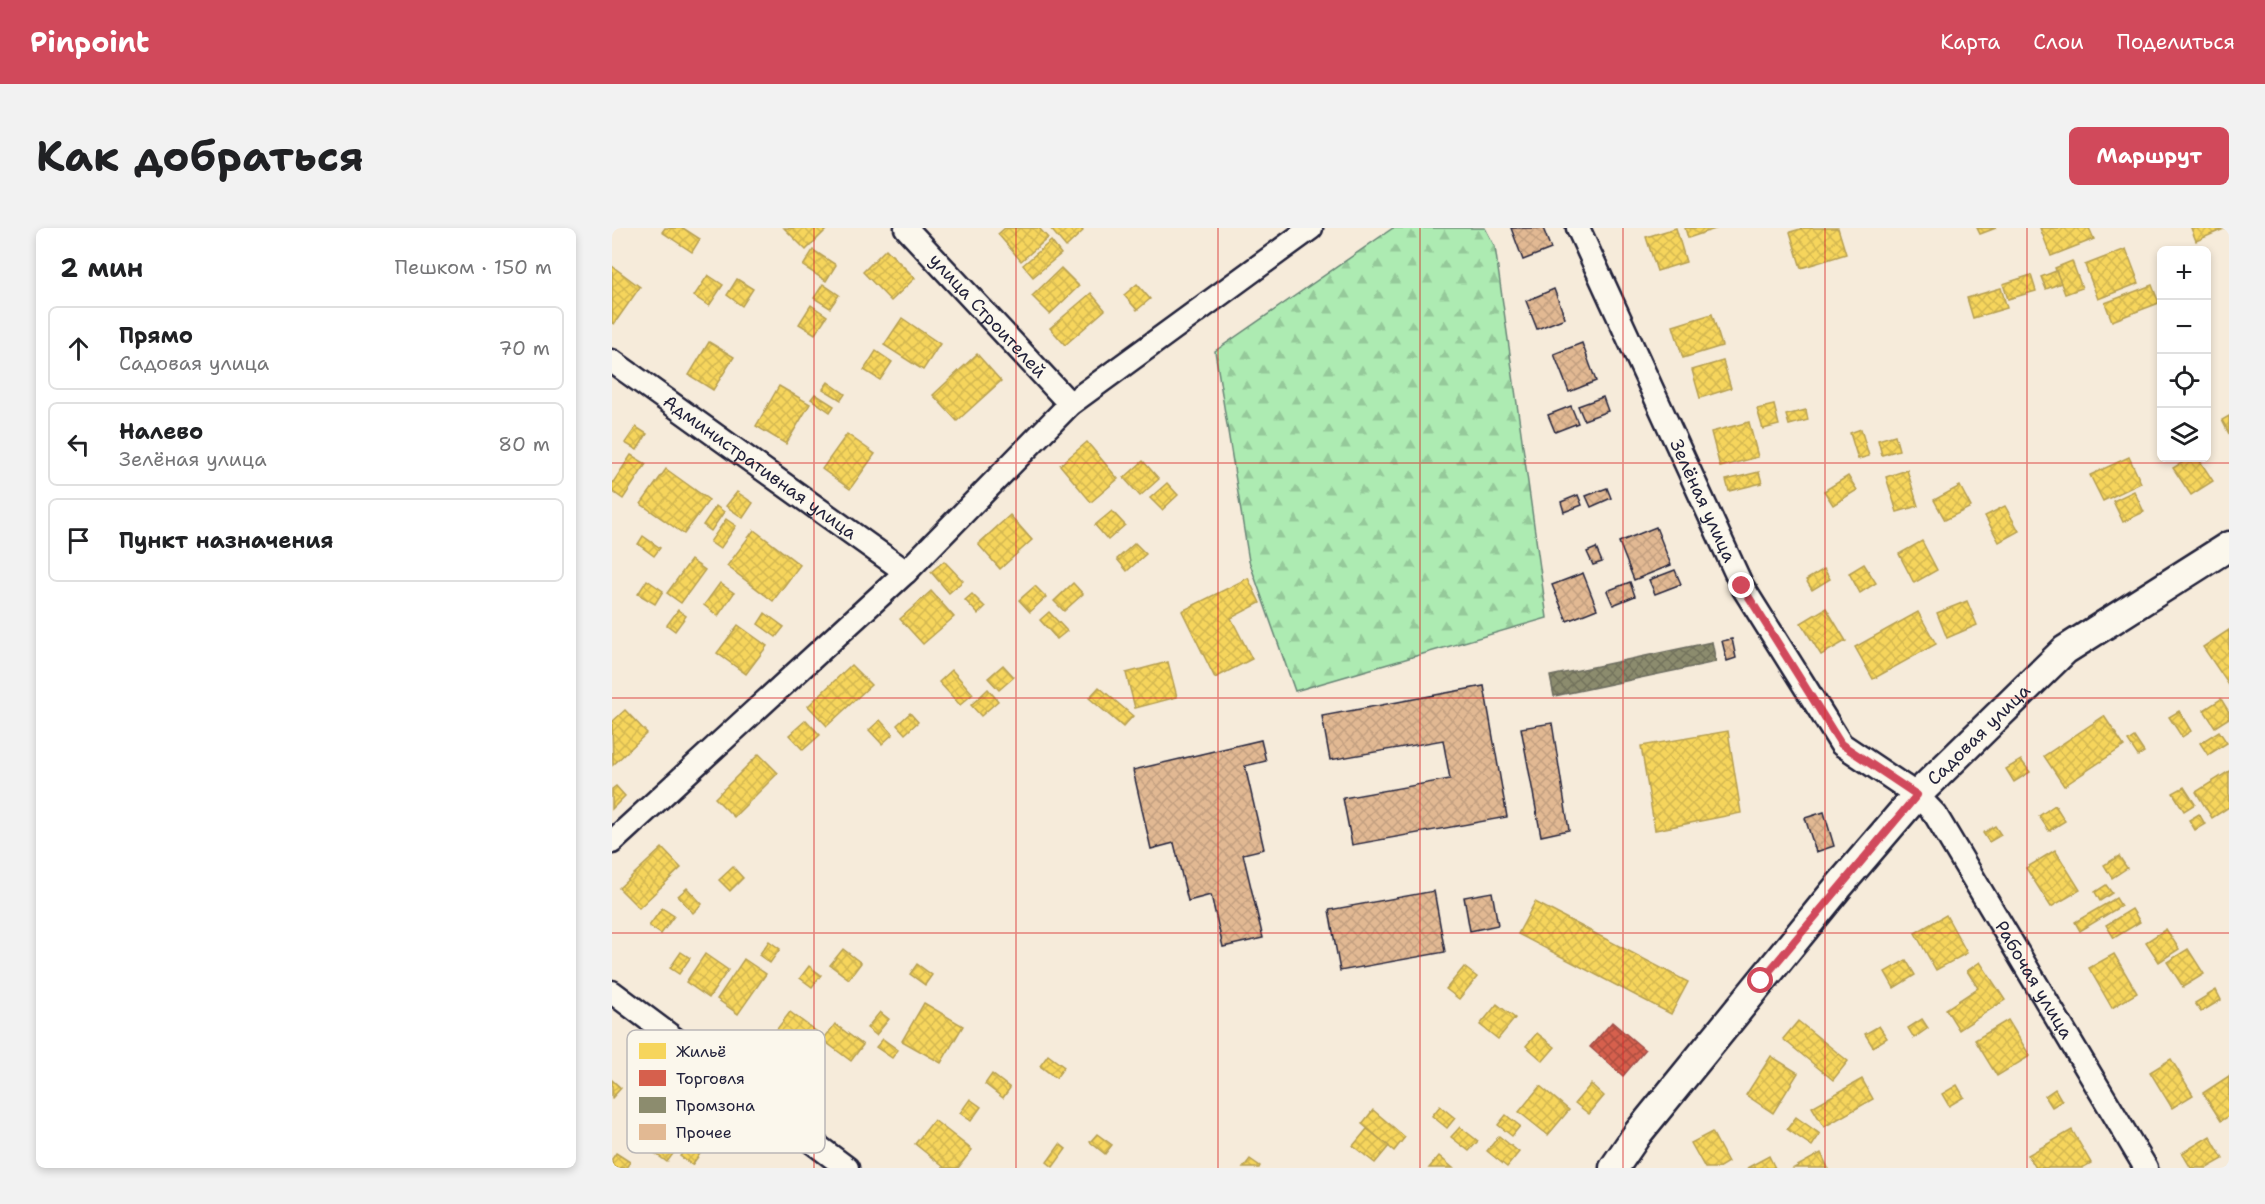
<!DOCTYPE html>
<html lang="ru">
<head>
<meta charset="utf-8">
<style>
	:root { --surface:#fff; --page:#f2f2f2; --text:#202124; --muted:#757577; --line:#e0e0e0; --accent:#d1495b }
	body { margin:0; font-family:"Shantell Sans",sans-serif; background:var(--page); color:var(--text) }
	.controls { position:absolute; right:18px; top:18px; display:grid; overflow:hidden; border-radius:9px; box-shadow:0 3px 9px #0003 }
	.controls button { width:54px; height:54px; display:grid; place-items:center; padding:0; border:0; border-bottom:2px solid var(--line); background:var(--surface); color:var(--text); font:30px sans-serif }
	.stop { position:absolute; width:18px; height:18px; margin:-14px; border:4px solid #d1495b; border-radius:50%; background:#fff }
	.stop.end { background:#d1495b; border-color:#fff; box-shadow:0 2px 6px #0008 }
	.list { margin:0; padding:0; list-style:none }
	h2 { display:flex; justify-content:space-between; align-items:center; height:78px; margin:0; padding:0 24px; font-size:26px }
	h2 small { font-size:20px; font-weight:400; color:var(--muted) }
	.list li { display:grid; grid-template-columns:39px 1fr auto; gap:18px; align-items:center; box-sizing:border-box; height:84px; margin:0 12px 12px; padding:0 12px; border:2px solid var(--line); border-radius:9px }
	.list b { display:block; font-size:22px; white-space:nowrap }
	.list p { margin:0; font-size:20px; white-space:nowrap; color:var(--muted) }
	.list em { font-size:20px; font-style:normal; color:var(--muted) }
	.icon { flex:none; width:33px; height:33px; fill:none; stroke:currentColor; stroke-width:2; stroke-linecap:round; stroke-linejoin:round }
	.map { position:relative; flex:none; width:1617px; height:940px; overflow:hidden; border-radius:9px }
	header { display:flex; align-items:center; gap:36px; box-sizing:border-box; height:84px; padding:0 30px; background:var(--accent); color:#fff }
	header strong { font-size:28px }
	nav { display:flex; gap:33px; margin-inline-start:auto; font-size:21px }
	.intro { display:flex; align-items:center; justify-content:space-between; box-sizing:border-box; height:144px; padding:0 36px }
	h1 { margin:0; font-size:42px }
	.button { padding:15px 27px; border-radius:9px; background:var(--accent); color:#fff; font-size:21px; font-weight:700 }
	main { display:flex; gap:36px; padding:0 36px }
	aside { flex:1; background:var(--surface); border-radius:9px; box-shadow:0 3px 9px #0003 }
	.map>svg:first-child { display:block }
	.forest { fill:url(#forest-firs); stroke:#688676; stroke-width:1.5 }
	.homes { fill:url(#homes-cross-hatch); stroke:#b69f52; stroke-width:1.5 }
	.shops { fill:url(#shops-cross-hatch); stroke:#a04d48; stroke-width:1.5 }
	.industry { fill:url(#industry-cross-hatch); stroke:#6c6c5f; stroke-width:1.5 }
	.building { fill:url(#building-cross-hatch); stroke:#22223b; stroke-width:1.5 }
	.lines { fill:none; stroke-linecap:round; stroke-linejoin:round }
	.minor-casing { stroke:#22223b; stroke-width:27 }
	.tertiary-casing { stroke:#22223b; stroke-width:33 }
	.minor { stroke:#fbf7ec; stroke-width:22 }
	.tertiary { stroke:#fbf7ec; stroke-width:28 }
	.route { stroke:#d1495b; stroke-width:8 }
	.grid { fill:none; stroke:#d62828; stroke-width:1.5; stroke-opacity:0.55 }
	.labels { text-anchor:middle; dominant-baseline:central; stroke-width:6; stroke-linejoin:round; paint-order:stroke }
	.street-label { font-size:18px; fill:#22223b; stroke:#fbf7ec }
	.key { fill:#fbf7ec; stroke:#bab7b7; stroke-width:1.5 }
	.key-label { font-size:16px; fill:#22223b }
</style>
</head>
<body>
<header>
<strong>Pinpoint</strong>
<nav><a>Карта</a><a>Слои</a><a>Поделиться</a></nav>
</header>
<div class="intro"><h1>Как добраться</h1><a class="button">Маршрут</a></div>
<main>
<aside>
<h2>2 мин<small>Пешком · 150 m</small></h2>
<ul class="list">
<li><svg class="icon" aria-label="ahead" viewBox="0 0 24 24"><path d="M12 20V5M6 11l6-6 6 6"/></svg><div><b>Прямо</b><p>Садовая улица</p></div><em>70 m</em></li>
<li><svg class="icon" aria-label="left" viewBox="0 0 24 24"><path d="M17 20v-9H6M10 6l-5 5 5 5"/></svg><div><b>Налево</b><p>Зелёная улица</p></div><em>80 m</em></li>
<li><svg class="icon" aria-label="arrive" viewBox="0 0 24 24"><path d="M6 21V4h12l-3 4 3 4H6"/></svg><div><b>Пункт назначения</b></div></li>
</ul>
</aside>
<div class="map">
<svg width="1617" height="940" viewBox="0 0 1617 940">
	<defs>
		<pattern id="forest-firs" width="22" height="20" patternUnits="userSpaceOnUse" patternTransform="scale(1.5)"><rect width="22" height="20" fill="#adebb2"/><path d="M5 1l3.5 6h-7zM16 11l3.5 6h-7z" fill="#95c99a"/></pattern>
		<pattern id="homes-cross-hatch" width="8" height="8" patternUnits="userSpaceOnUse" patternTransform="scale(1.5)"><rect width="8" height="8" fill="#f6d55c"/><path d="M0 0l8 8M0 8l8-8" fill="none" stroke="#d3b751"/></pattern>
		<pattern id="shops-cross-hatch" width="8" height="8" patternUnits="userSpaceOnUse" patternTransform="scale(1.5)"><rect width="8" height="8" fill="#d6604d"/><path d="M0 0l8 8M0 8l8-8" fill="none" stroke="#ad4f41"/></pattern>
		<pattern id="industry-cross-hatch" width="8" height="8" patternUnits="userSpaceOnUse" patternTransform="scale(1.5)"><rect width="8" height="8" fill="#8c8c6e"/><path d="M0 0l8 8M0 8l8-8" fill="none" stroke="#72725c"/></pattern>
		<pattern id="building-cross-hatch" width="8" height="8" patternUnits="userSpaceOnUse" patternTransform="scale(1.5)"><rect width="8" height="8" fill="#e2b993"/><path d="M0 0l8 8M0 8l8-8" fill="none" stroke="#c29f80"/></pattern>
	</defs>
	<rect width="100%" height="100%" fill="#f6ebda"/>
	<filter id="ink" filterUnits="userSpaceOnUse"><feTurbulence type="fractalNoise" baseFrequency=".0167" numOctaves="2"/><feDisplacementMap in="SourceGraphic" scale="12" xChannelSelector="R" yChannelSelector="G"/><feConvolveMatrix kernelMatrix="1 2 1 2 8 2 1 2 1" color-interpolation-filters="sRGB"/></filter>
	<g filter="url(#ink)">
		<polygon class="forest" points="781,0 873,0 883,19 935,390 683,463 637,333 603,123"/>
		<g class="homes">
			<polygon points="53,0 71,0 88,11 80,24 50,4"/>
			<polygon points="172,0 216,0 194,22"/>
			<polygon points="393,0 427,0 436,10 409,33 386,6"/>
			<polygon points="438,0 469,0 471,3 454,19"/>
			<polygon points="1064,0 1074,34 1045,43 1034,9"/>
			<polygon points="1073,0 1106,0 1076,10"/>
			<polygon points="1192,0 1226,0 1234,26 1189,40 1178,4"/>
			<polygon points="1365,0 1384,0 1368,6"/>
			<polygon points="1428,0 1477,0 1482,11 1439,28"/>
			<polygon points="1579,0 1614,0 1584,13"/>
			<polygon points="439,13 449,26 421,49 411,37"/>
			<polygon points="274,21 303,50 279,73 251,44"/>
			<polygon points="1514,21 1527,55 1486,71 1473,37"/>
			<polygon points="201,22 224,37 214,53 191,38"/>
			<polygon points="1460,33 1470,60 1453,66 1443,40"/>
			<polygon points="0,38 28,59 2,96 0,95"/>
			<polygon points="449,40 467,58 438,86 420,68"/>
			<polygon points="1444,43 1449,55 1434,61 1429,49"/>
			<polygon points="96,47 111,57 97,78 82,68"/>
			<polygon points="1419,47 1424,63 1396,71 1391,56"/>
			<polygon points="125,51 141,61 130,78 115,67"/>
			<polygon points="211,56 227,67 218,80 202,70"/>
			<polygon points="525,56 538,71 525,82 512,67"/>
			<polygon points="1540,57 1547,75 1500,93 1493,75"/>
			<polygon points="1389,60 1395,80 1361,90 1355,70"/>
			<polygon points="479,65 493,82 453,117 438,100"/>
			<polygon points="199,77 215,88 203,106 187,96"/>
			<polygon points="1100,86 1110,118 1071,130 1061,98"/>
			<polygon points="290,90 328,116 311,142 272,117"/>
			<polygon points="97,114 122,129 101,162 77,147"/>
			<polygon points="264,123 280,134 268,152 252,142"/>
			<polygon points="365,126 389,153 345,193 321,167"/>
			<polygon points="1111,133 1119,160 1088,170 1080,142"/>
			<polygon points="216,154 233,166 229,172 211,161"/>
			<polygon points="167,158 198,176 174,216 144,198"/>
			<polygon points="203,166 222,178 218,184 199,171"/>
			<polygon points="1162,177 1167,197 1151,201 1145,181"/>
			<polygon points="1194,182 1196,192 1177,197 1174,187"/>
			<polygon points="1617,188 1617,206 1610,192"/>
			<polygon points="1137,194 1146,229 1108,239 1099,204"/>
			<polygon points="24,199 35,206 25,222 13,215"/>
			<polygon points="1249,201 1257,228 1246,231 1238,205"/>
			<polygon points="235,206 263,226 238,261 210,241"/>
			<polygon points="1283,207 1287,222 1270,227 1266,212"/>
			<polygon points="475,214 506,251 479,274 448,237"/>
			<polygon points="19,227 34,236 11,271 0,263 0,256"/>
			<polygon points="1517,229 1529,255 1491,273 1478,247"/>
			<polygon points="1578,230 1586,230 1601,253 1579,267 1561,240"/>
			<polygon points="531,233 547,251 528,268 512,250"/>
			<polygon points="54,241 97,272 72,306 29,276"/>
			<polygon points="1295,242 1306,278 1285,284 1274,249"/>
			<polygon points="1147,244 1150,255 1117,263 1114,252"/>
			<polygon points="1236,248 1245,262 1221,277 1212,263"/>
			<polygon points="555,255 566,267 550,282 538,270"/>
			<polygon points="1348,258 1359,279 1333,292 1322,272"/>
			<polygon points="1522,263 1532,284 1511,294 1501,273"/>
			<polygon points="125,264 141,275 131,290 114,278"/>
			<polygon points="104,278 112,284 99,303 91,297"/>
			<polygon points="1393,278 1407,303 1387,314 1373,288"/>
			<polygon points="500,283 513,297 496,312 483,297"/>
			<polygon points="398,287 420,312 388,341 366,316"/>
			<polygon points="114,291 124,298 108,321 98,314"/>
			<polygon points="142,302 188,337 161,373 115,338"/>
			<polygon points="31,308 48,320 42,328 26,316"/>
			<polygon points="1310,313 1325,342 1302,355 1287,326"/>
			<polygon points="523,315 534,326 515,343 505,331"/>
			<polygon points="79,332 93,342 69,375 55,365"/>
			<polygon points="332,333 351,353 337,365 319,344"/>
			<polygon points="1252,336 1264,355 1248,365 1237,345"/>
			<polygon points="1212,341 1218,351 1200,362 1194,352"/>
			<polygon points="636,350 648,375 619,390 640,431 603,450 570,383"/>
			<polygon points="35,352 51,363 43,376 26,366"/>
			<polygon points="108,355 122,365 106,388 92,377"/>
			<polygon points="461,355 471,366 452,383 442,373"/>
			<polygon points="423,358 434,369 418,384 407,372"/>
			<polygon points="319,363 342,389 311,416 288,391"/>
			<polygon points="360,366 373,379 366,386 353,372"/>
			<polygon points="1355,373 1365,397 1335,410 1325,385"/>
			<polygon points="1214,380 1234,413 1209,427 1189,395"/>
			<polygon points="66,382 74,388 63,403 55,397"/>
			<polygon points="437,384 455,403 445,411 428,392"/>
			<polygon points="1306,384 1324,416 1261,451 1243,419"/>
			<polygon points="153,385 172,399 164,409 146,396"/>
			<polygon points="126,397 155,418 134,446 105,425"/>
			<polygon points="1617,402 1617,457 1591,419"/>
			<polygon points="556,434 565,469 523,480 514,445"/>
			<polygon points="239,437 259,457 215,498 196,478"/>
			<polygon points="391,437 402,449 387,462 376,450"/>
			<polygon points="340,442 361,466 348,477 327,454"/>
			<polygon points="487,459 521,488 511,499 477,470"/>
			<polygon points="376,461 386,473 369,488 359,477"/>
			<polygon points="1609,471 1617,484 1617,490 1603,499 1592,482"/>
			<polygon points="13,482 35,505 1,537 0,494"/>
			<polygon points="1567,483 1579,503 1570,509 1557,489"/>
			<polygon points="298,485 306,494 293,506 285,497"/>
			<polygon points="1492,488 1512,518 1452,558 1432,528"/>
			<polygon points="194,492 208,507 191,522 177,507"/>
			<polygon points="268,492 281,506 270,516 257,502"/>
			<polygon points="1116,503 1129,585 1043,602 1029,518"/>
			<polygon points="1607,503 1615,515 1596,527 1588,515"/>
			<polygon points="1522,509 1532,524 1526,528 1516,513"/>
			<polygon points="147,526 166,545 122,589 103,570"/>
			<polygon points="1409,532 1418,544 1402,554 1394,541"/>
			<polygon points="1617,543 1617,579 1600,590 1584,564"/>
			<polygon points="4,558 13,568 0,581 0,561"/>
			<polygon points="1572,559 1583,576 1572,583 1561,565"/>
			<polygon points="1443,577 1453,593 1437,603 1427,588"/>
			<polygon points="1587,586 1593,596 1583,602 1577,592"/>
			<polygon points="1383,598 1389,607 1377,614 1371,605"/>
			<polygon points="50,620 69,640 27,680 7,660"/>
			<polygon points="1443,622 1468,662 1439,679 1414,640"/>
			<polygon points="1507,628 1515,640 1500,650 1492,637"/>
			<polygon points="121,639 131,650 118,663 107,652"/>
			<polygon points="1494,657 1500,665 1488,673 1483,664"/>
			<polygon points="75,660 90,676 81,685 66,668"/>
			<polygon points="1504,670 1509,678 1468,703 1463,694"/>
			<polygon points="923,674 1076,754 1059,786 906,706"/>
			<polygon points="50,680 62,688 49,706 37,698"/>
			<polygon points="1520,681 1528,694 1502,710 1494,697"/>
			<polygon points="1334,687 1355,725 1324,742 1303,705"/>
			<polygon points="1554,701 1567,721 1547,734 1534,714"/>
			<polygon points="157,713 168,721 158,735 147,727"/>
			<polygon points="231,721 249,735 237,751 218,737"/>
			<polygon points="1576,721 1592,746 1571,759 1555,734"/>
			<polygon points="69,724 78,730 67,746 58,740"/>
			<polygon points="93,726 116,742 97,770 74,754"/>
			<polygon points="1502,726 1525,765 1500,780 1477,740"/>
			<polygon points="132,731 154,746 126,786 105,771"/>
			<polygon points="1294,732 1303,747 1282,760 1273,744"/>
			<polygon points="1368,734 1393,772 1347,802 1334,781 1366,760 1355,743"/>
			<polygon points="305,736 320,747 313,757 298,746"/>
			<polygon points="197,738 209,747 200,759 188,750"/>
			<polygon points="852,739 865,749 847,771 834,761"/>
			<polygon points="1604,762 1609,772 1589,784 1583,775"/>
			<polygon points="312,775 351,798 329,835 290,813"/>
			<polygon points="885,776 903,790 886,811 868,797"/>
			<polygon points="178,784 205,804 185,829 159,809"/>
			<polygon points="268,784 277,791 264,807 255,800"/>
			<polygon points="1310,791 1316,800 1302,810 1296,800"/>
			<polygon points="1396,792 1418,828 1385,848 1363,812"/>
			<polygon points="1186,793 1236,833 1221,852 1171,811"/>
			<polygon points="223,796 251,817 239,833 211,812"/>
			<polygon points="1267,798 1275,810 1261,819 1253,806"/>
			<polygon points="925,805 943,819 931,833 914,818"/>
			<polygon points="271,811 286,822 280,830 264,819"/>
			<polygon points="436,827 452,839 444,850 428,838"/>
			<polygon points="1159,828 1186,845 1161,885 1134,867"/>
			<polygon points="1559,831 1581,867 1560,880 1538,844"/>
			<polygon points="380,846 398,860 391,870 373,856"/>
			<polygon points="1617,848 1617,888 1609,893 1591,865"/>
			<polygon points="1250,851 1261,871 1212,899 1200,879"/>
			<polygon points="0,852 9,860 0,870"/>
			<polygon points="979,856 992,868 977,886 963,875"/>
			<polygon points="1345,857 1352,869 1337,878 1330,866"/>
			<polygon points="928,858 957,882 936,907 907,884"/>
			<polygon points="1443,861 1450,873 1440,879 1433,868"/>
			<polygon points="358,871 369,879 359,893 348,885"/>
			<polygon points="828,878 843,890 835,900 820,888"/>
			<polygon points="761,882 793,909 782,923 750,896"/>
			<polygon points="894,887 908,898 900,908 886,897"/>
			<polygon points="1184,889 1208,906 1200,918 1175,901"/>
			<polygon points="52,891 75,907 55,934 33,918"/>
			<polygon points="322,892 360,922 346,940 333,940 303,916"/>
			<polygon points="848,899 866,913 857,923 839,909"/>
			<polygon points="755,901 777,918 763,935 741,918"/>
			<polygon points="1460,902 1479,935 1470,940 1424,940 1416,927"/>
			<polygon points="1100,904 1116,934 1106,940 1093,940 1079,915"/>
			<polygon points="485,906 500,917 493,926 478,914"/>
			<polygon points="887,908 907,924 895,939 875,923"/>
			<polygon points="1598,908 1611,931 1595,940 1579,940 1570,925"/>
			<polygon points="81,910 93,919 80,937 68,928"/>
			<polygon points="448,916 454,921 441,939 435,934"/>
			<polygon points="4,925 18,934 14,940 0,940 0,931"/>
			<polygon points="1209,925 1216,940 1182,940"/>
			<polygon points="827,928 841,940 817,940"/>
			<polygon points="1157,928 1163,940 1135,940"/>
			<polygon points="638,931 648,938 647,940 631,940"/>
		</g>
		<polygon class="shops" points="1000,794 1033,822 1011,848 978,819"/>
		<polygon class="industry" points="1100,414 1104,434 942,468 938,448"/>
		<g class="building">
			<polygon points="899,0 931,0 939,21 911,32"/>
			<polygon points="942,61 953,90 925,101 914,73"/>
			<polygon points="970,115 984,153 957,164 942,126"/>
			<polygon points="991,169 996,183 972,192 966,178"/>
			<polygon points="959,178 966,195 943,204 936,187"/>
			<polygon points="995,260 999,270 979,279 974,268"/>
			<polygon points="966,267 970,277 952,284 949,274"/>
			<polygon points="1044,299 1059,337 1022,352 1007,314"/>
			<polygon points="984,320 990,334 981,337 975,324"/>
			<polygon points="1063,342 1069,356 1043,366 1037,352"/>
			<polygon points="971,345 985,381 955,393 940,357"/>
			<polygon points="1018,354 1023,368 1001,377 995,363"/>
			<polygon points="1120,411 1124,430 1115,433 1110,413"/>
			<polygon points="872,458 895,589 740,617 731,570 838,551 831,512 718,532 710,488"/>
			<polygon points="940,495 957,602 929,608 909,500"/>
			<polygon points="649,512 654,533 633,538 652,621 631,626 651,710 611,719 599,667 576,673 562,615 539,621 521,542"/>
			<polygon points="1212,584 1222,618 1204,624 1193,590"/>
			<polygon points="822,663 833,724 728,743 717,682"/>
			<polygon points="880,664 886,697 858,703 852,669"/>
		</g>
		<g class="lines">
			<g class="minor-casing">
				<g id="minor">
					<path id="s1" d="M294,0L458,176"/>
					<path id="s2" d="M966,0L1130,358L1229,516L1305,567L1323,586L1534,940"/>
					<path id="s3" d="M0,133L294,344"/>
					<polyline points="0,614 294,344 458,176 699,0"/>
					<polyline points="0,764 235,940"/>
				</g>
			</g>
			<g class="tertiary-casing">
				<g id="tertiary">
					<path id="s4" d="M1002,940L1026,905L1227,658L1305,567L1453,422L1617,318"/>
				</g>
			</g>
			<use href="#minor" class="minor"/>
			<use href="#tertiary" class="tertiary"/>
		</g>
	</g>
	<g class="lines" filter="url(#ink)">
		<polyline class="route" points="1130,358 1229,516 1305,567 1149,753"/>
	</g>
	<path class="grid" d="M202,0V940M404,0V940M606,0V940M808,0V940M1011,0V940M1213,0V940M1415,0V940M0,235H1617M0,470H1617M0,705H1617"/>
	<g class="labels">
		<g class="street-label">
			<text stroke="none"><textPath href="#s1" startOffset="120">улица Строителей</textPath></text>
			<text stroke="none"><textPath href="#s3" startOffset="182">Административная улица</textPath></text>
			<text stroke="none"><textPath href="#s2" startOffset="300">Зелёная улица</textPath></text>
			<text stroke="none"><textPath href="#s4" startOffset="567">Садовая улица</textPath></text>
			<text stroke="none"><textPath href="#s2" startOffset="891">Рабочая улица</textPath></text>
		</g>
	</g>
	<rect x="15" y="802" width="198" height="123" rx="9" class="key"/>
	<rect x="27" y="815" width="27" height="16" fill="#f6d55c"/>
	<rect x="27" y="842" width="27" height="16" fill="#d6604d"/>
	<rect x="27" y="869" width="27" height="16" fill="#8c8c6e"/>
	<rect x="27" y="896" width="27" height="16" fill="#e2b993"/>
	<g class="key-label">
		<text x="64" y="829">Жильё</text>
		<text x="64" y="856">Торговля</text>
		<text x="64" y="883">Промзона</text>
		<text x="64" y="910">Прочее</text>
	</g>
</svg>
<div class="controls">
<button>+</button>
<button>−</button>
<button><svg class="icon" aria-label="locate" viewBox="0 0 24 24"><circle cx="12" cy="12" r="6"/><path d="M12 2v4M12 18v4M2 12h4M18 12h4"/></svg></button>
<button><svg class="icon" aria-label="layers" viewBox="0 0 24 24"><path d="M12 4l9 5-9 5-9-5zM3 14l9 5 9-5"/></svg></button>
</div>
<div class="stop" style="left:1149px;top:753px"></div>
<div class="stop end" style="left:1130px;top:358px"></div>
</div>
</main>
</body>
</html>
